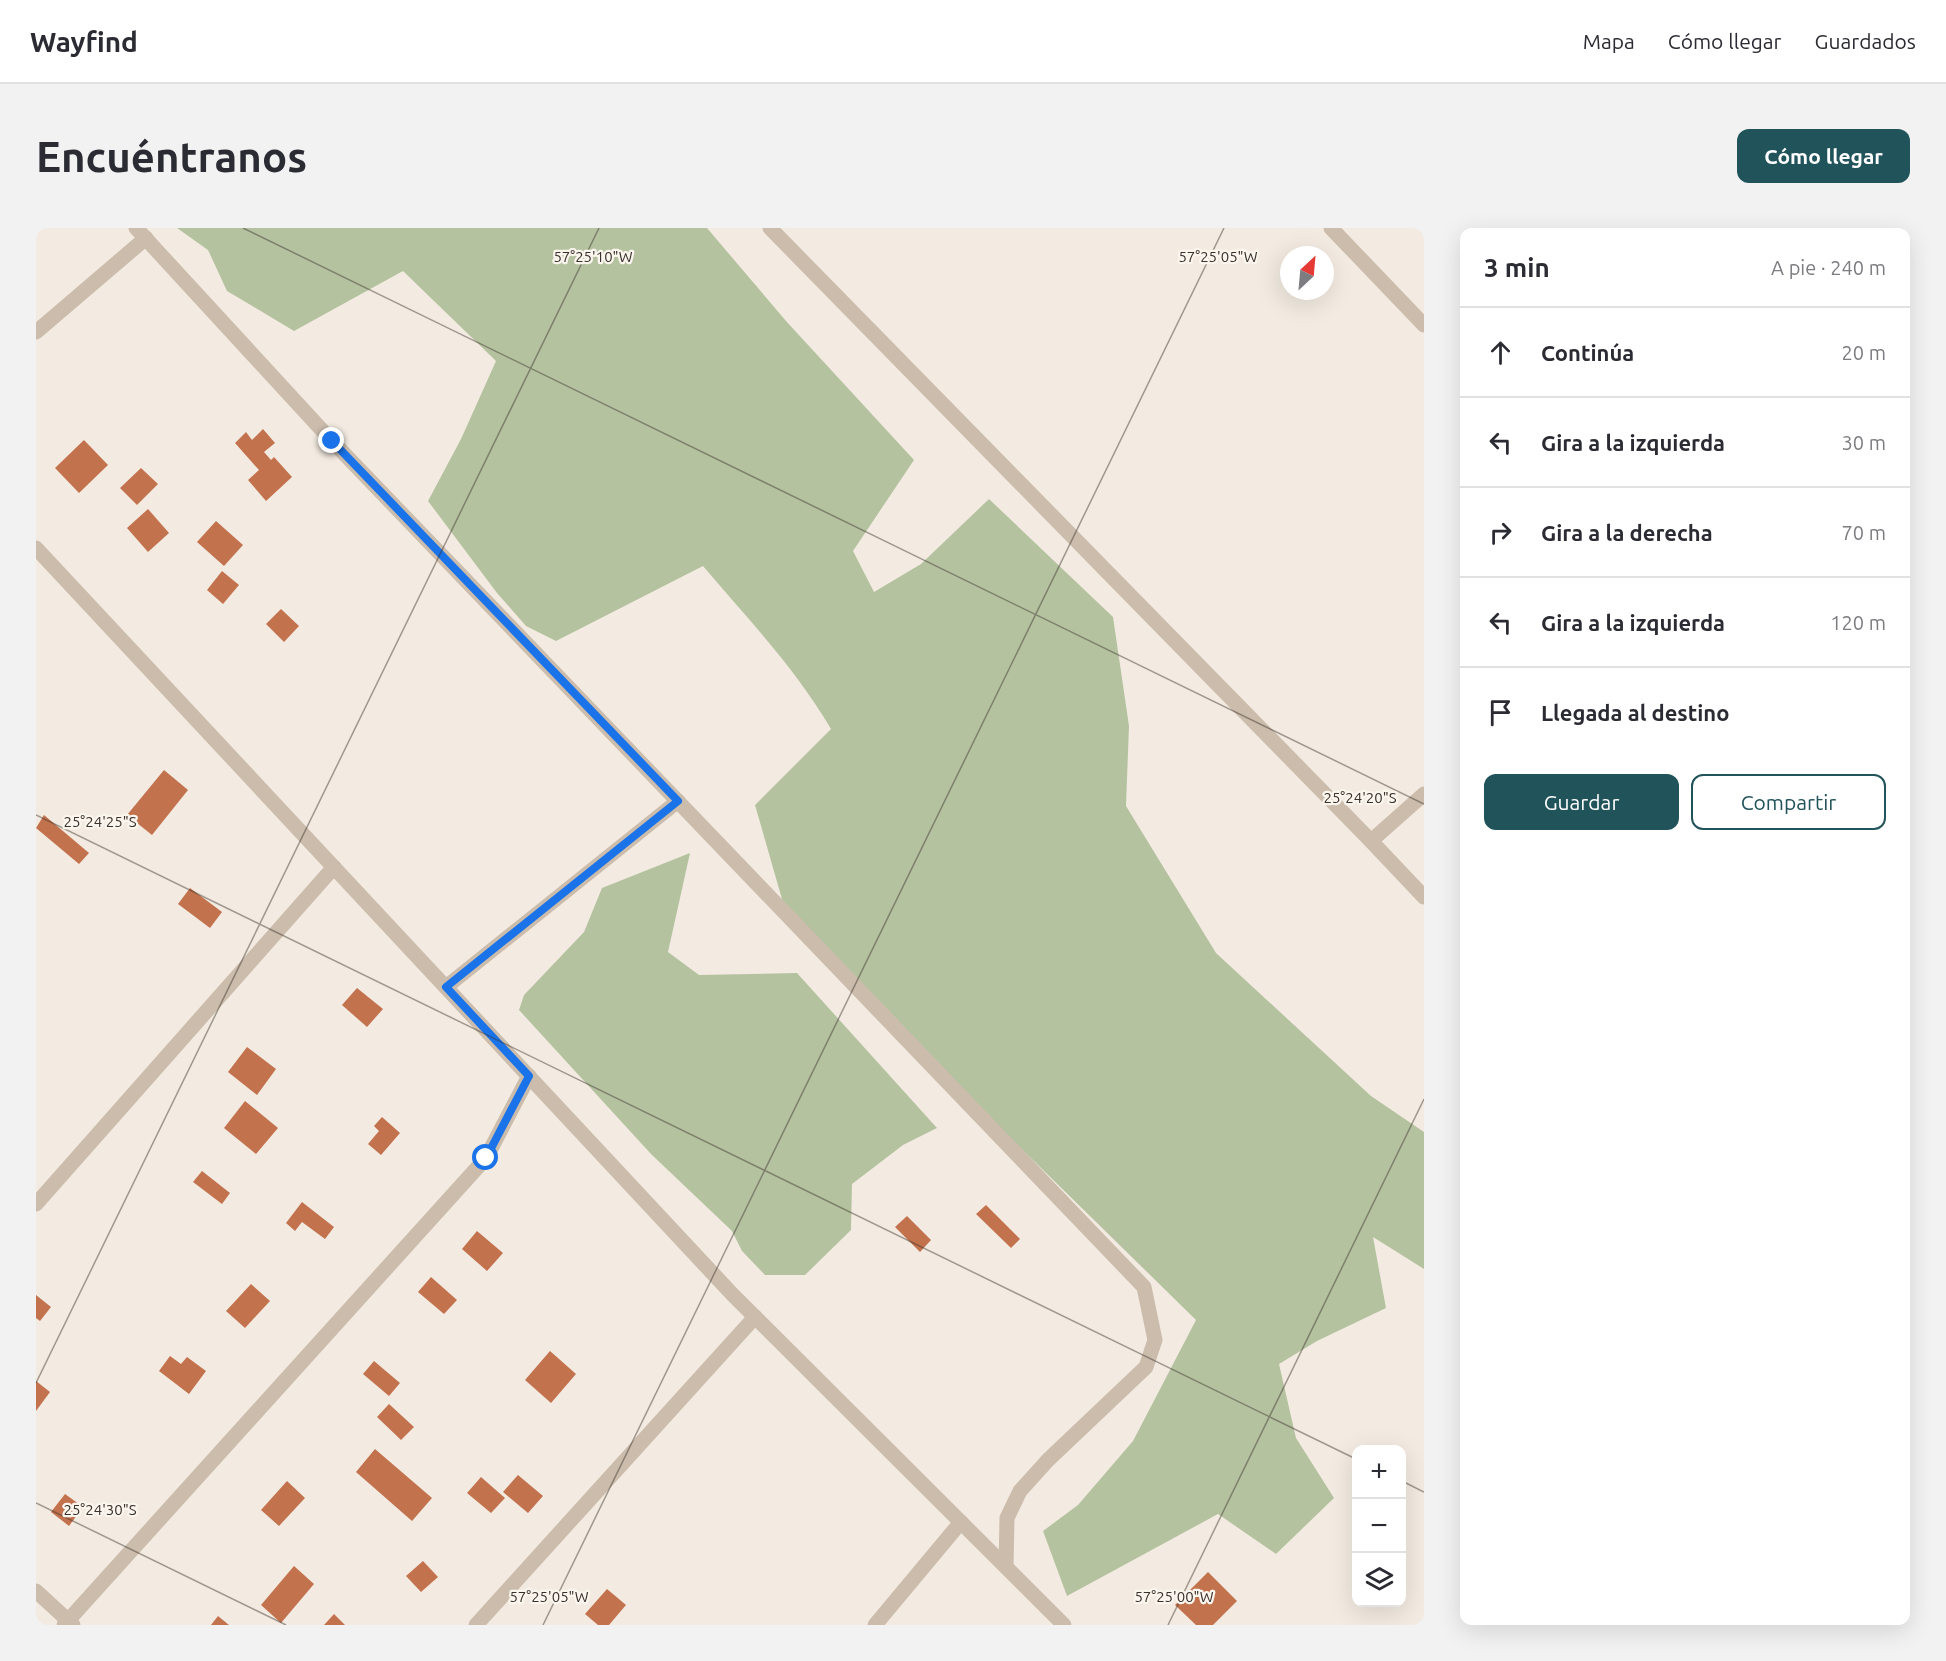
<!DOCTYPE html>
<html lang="es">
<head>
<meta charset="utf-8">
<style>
	:root { --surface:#fff; --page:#f2f2f3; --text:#2b2b33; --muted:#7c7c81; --line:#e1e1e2; --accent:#21535a }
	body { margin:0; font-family:Ubuntu,sans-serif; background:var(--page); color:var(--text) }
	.controls { position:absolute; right:18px; bottom:18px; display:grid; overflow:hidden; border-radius:12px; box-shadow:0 6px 24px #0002 }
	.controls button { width:54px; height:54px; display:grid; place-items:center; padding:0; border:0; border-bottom:2px solid var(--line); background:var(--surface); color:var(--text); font:30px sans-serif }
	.compass { position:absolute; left:1244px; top:18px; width:54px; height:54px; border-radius:50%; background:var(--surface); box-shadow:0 6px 24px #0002; rotate:26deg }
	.stop { position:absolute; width:18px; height:18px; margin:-14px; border:4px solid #1a73e8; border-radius:50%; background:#fff }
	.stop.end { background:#1a73e8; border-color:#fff; box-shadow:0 2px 6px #0008 }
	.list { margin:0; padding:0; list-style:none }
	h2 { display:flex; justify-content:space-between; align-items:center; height:78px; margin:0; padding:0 24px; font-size:26px }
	h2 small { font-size:20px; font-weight:400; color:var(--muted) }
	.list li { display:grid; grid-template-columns:39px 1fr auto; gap:18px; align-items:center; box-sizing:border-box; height:90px; padding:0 24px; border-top:2px solid var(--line) }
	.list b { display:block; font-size:22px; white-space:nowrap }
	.list em { font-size:20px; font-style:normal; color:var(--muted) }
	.actions { display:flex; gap:12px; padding:18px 24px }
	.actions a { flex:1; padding:14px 0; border:2px solid var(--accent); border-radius:12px; text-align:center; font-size:21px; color:var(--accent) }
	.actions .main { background:var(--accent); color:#fff }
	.icon { flex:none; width:33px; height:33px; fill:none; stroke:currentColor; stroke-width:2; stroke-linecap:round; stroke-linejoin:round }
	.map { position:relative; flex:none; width:1388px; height:1397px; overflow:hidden; border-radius:12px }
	header { display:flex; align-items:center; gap:36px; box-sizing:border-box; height:84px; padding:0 30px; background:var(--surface); border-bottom:2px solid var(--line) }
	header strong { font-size:28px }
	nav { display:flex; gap:33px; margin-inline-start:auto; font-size:21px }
	.intro { display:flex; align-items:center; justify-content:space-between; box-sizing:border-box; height:144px; padding:0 36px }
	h1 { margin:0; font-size:42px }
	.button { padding:15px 27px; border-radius:12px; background:var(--accent); color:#fff; font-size:21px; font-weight:700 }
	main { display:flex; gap:36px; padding:0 36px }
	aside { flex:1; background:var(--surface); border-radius:12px; box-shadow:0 6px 24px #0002 }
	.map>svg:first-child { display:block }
	.green { fill:#b5c2a0 }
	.building { fill:#c3724e }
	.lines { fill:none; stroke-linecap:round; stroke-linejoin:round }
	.service { stroke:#cbbcac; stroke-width:15 }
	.minor { stroke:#cbbcac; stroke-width:15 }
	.route { stroke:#1a73e8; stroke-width:8 }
	.ticks { fill:none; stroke:#39302b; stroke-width:1.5; stroke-opacity:0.45 }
	.ticks-label { font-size:15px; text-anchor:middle; fill:#39302b; stroke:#faf5ed; stroke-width:4.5; stroke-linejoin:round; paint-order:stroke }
</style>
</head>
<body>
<header>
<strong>Wayfind</strong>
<nav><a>Mapa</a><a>Cómo llegar</a><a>Guardados</a></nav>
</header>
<div class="intro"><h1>Encuéntranos</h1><a class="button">Cómo llegar</a></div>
<main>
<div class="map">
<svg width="1388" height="1397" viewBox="0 0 1388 1397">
	<rect width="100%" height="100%" fill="#f3ebe1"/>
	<g class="green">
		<path d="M141,0h530l79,93 128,139 -61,91 21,41 47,-28 68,-65 124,118 16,109 -3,80 90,147 155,143 53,36v137l-51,-32 13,71 -69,33 -38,23 17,74 38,60 -58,56 -58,-40 -151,82 -24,-65 35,-26 55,-64 63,-121 -408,-400 -33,-115 76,-76c-35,-60 -83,-110 -128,-163l-147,75 -30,-15 -29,-33 -69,-92 33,-62 35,-78 -93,-90 -109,60 -67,-40 -19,-41z"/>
		<path d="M654,625l-22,99 31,23 98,-2 140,155 -34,17 -51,39 -1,46 -46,45h-40l-23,-24 -10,-20 -81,-77 -132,-144 5,-15 60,-63 18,-44z"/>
	</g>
	<g class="building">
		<path d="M227,201l12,14 -11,9 7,8 3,-3 18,20 -26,24 -18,-21 11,-10 -24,-27 11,-11 6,8z"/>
		<path d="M48,212l24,25 -29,28 -24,-25z"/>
		<path d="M105,240l17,16 -21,21 -17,-17z"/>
		<path d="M112,281l21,24 -21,19 -21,-24z"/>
		<path d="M180,293l27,24 -19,21 -27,-24z"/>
		<path d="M186,343l17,14 -16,19 -16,-14z"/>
		<path d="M245,381l18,17 -15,16 -18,-18z"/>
		<path d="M128,542l24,20 -36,45 -25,-20z"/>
		<path d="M8,587l45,38 -10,11 -43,-36z"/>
		<path d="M154,660l32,24 -12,16 -32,-24z"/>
		<path d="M321,760l26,21 -16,18 -25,-22z"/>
		<path d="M211,819l29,22 -19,26 -29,-23z"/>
		<path d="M209,873l33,27 -22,26 -32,-26z"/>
		<path d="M346,889l18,16 -19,22 -13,-11 11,-13 -5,-5z"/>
		<path d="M166,943l28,22 -8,11 -29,-22z"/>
		<path d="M266,974l32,25 -9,12 -23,-17 -7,9 -9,-8z"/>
		<path d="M950,977l34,34 -9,9 -35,-34z"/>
		<path d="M871,988l24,24 -11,12 -25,-25z"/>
		<path d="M441,1003l26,22 -16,18 -25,-22z"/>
		<path d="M395,1049l26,23 -13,14 -26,-22z"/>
		<path d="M215,1056l19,17 -25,27 -19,-17z"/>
		<path d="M0,1067l15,12 -11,14 -4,-3z"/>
		<path d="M514,1123l26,23 -25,29 -26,-23z"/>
		<path d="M134,1128l11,8 6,-7 19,14 -17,23 -30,-23z"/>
		<path d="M338,1133l26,22 -11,13 -26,-22z"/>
		<path d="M0,1153l14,11 -14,19z"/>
		<path d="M353,1176l25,23 -13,13 -24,-23z"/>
		<path d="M339,1221l57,49 -20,23 -56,-49z"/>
		<path d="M482,1247l25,21 -15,17 -25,-21z"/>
		<path d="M445,1249l24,21 -14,15 -24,-20z"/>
		<path d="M251,1253l18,17 -26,28 -18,-16z"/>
		<path d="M29,1266l18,13 -14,19 -18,-14z"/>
		<path d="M387,1333l15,16 -17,15 -15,-16z"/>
		<path d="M258,1338l20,18 -33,39 -20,-18z"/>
		<path d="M1172,1344l29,29 -24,24h-17l-21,-20z"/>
		<path d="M571,1361l19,16 -17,20h-11l-13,-11z"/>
		<path d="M298,1386l11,11h-21z"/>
		<path d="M182,1388l11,9h-18z"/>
	</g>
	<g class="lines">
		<g class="service">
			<path d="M100,0l196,213 812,846 11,53 -9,27 -98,93 -28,31 -13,27 -1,49"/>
			<path d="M410,759l232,-186"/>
		</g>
		<g class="minor">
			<path d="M734,0l601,613"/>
			<path d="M1295,0l93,97"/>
			<path d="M0,104l110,-94"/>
			<path d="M0,320l696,746 332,331"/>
			<path d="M1388,566l-53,47 53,56"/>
			<path d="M0,976l298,-337"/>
			<path d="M0,1363l37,34"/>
			<path d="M28,1397l422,-467 43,-82"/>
			<path d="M440,1397l279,-308"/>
			<path d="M839,1397l86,-103"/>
		</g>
	</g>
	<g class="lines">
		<path class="route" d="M296,213l346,360 -232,186 83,89 -43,82"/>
	</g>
	<path class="ticks" d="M207,0l1181,576M0,587l1320,644M0,1155l563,-1155M1366,1253l22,11M0,1275l250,122M507,1397l681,-1397M1132,1397l256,-526"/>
	<g class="ticks-label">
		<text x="557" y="34">57°25'10"W</text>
		<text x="1182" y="34">57°25'05"W</text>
		<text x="1324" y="575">25°24'20"S</text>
		<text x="64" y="599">25°24'25"S</text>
		<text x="64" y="1287">25°24'30"S</text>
		<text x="513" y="1374">57°25'05"W</text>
		<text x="1138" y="1374">57°25'00"W</text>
	</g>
</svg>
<div class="controls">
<button>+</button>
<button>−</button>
<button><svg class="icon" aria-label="layers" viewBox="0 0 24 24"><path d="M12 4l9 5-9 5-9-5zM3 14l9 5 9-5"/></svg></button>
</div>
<svg class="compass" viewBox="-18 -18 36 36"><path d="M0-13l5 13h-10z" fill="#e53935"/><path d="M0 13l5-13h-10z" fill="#7c7c81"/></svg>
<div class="stop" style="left:450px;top:930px"></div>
<div class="stop end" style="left:296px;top:213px"></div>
</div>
<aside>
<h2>3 min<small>A pie · 240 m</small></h2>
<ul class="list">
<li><svg class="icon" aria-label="ahead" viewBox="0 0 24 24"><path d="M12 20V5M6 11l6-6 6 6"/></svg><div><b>Continúa</b></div><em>20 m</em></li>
<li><svg class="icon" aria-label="left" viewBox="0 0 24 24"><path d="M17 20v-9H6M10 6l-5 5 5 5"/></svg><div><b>Gira a la izquierda</b></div><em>30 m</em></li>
<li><svg class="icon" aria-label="right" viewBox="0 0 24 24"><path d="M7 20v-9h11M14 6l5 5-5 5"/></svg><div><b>Gira a la derecha</b></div><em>70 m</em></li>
<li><svg class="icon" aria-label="left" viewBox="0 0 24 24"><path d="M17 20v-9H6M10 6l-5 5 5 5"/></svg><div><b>Gira a la izquierda</b></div><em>120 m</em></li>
<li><svg class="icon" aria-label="arrive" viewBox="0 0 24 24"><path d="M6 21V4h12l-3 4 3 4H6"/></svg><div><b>Llegada al destino</b></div></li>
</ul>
<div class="actions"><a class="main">Guardar</a><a>Compartir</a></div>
</aside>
</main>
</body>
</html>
